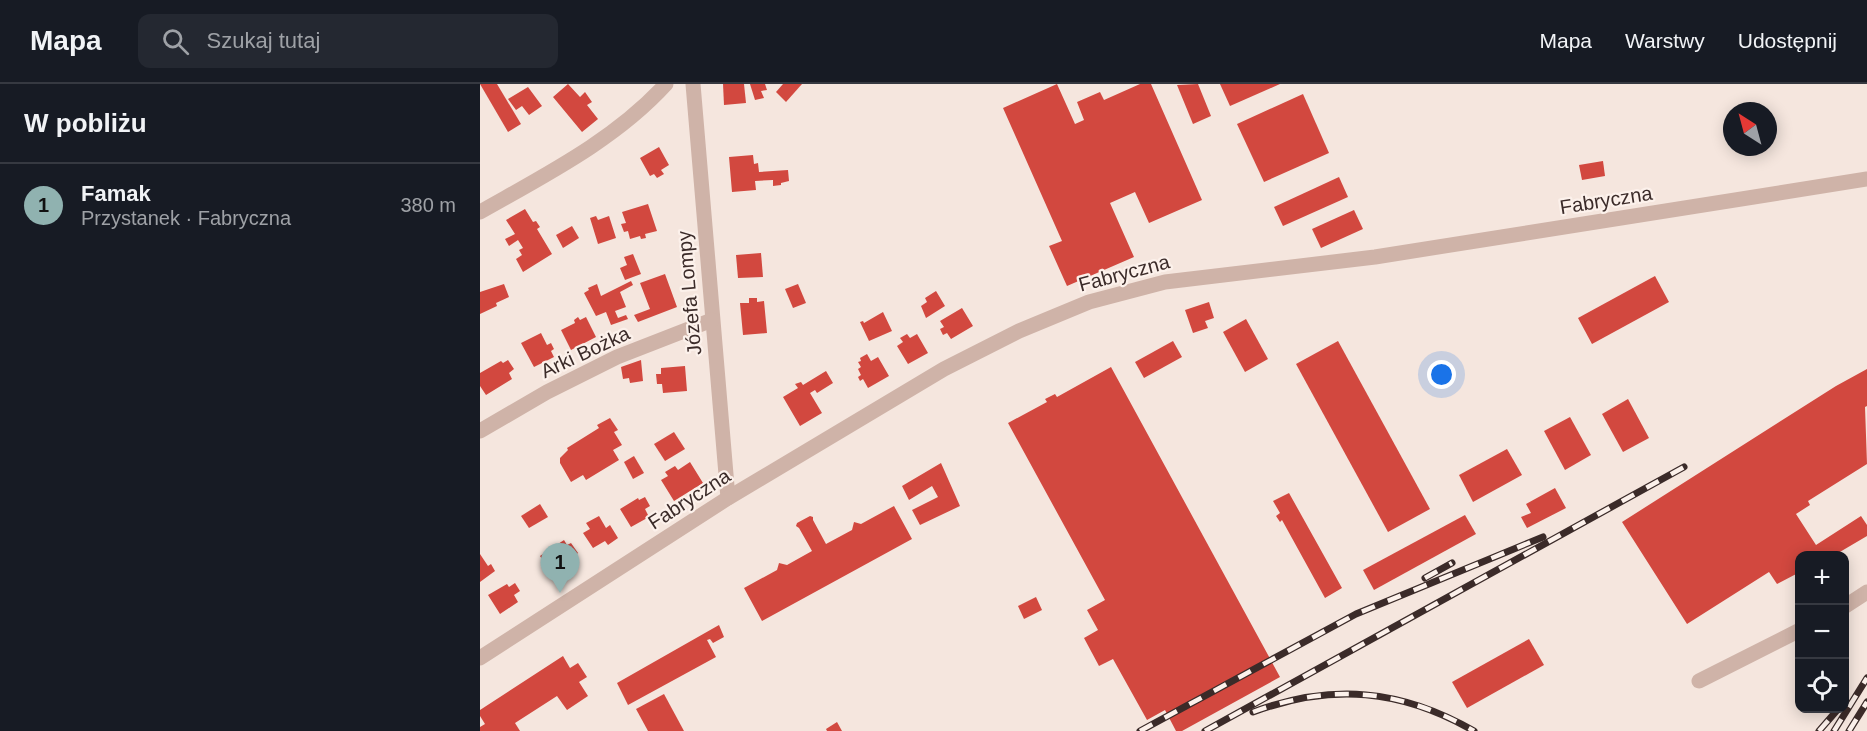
<!DOCTYPE html>
<html lang="pl">
<head>
<meta charset="utf-8">
<style>
	:root { --surface:#171b24; --page:#242831; --text:#f1f3f6; --muted:#9ea1a6; --line:#363941; --accent:#90b2b0 }
	body { margin:0; font-family:Arial,sans-serif; background:var(--page); color:var(--text) }
	.controls { position:absolute; right:18px; bottom:18px; display:grid; overflow:hidden; border-radius:12px; box-shadow:0 3px 15px #0003 }
	.controls button { width:54px; height:54px; display:grid; place-items:center; padding:0; border:0; border-bottom:2px solid var(--line); background:var(--surface); color:var(--text); font:30px sans-serif }
	.compass { position:absolute; left:1243px; top:18px; width:54px; height:54px; border-radius:50%; background:var(--surface); box-shadow:0 3px 15px #0003; rotate:324deg }
	.you { position:absolute; left:962px; top:291px; width:21px; height:21px; margin:-15px; border:4px solid #fff; border-radius:50%; background:#1a73e8; box-shadow:0 0 0 9px #1a73e833 }
	.badge { display:grid; place-items:center; width:39px; height:39px; border-radius:50%; background:var(--accent); color:#111; font-size:20px; font-weight:700 }
	.pin { position:absolute; translate:-50% -50px; filter:drop-shadow(0 2px 3px #0008) }
	.pin::after { content:''; position:absolute; top:32px; width:21px; height:18px; background:inherit; clip-path:polygon(0 0,100% 0,50% 100%) }
	.list { margin:0; padding:0; list-style:none }
	h2 { display:flex; justify-content:space-between; align-items:center; height:78px; margin:0; padding:0 24px; font-size:26px }
	h2 small { font-size:20px; font-weight:400; color:var(--muted) }
	.list li { display:grid; grid-template-columns:39px 1fr auto; gap:18px; align-items:center; box-sizing:border-box; height:84px; padding:0 24px; border-top:2px solid var(--line) }
	.list b { display:block; font-size:22px; white-space:nowrap }
	.list p { margin:0; font-size:20px; white-space:nowrap; color:var(--muted) }
	.list em { font-size:20px; font-style:normal; color:var(--muted) }
	.icon { flex:none; width:33px; height:33px; fill:none; stroke:currentColor; stroke-width:2; stroke-linecap:round; stroke-linejoin:round }
	.map { position:relative; flex:none; width:1387px; height:647px; overflow:hidden }
	header { display:flex; align-items:center; gap:36px; box-sizing:border-box; height:84px; padding:0 30px; background:var(--surface); border-bottom:2px solid var(--line) }
	header strong { font-size:28px }
	nav { display:flex; gap:33px; margin-inline-start:auto; font-size:21px }
	.search { width:420px; height:54px; background:var(--page); display:flex; align-items:center; gap:15px; box-sizing:border-box; padding:0 21px; border-radius:12px; color:var(--muted); font-size:22px }
	main { display:flex }
	aside { flex:1; background:var(--surface) }
	.map>svg:first-child { display:block }
	.building { fill:#d2483f }
	.lines { fill:none; stroke-linecap:round; stroke-linejoin:round }
	.minor { stroke:#cfb3a8; stroke-width:15 }
	.rail-casing { stroke:#3b2b29; stroke-width:7 }
	.rail { stroke:#fcf1eb; stroke-width:4.5; stroke-dasharray:14; stroke-linecap:butt }
	.labels { text-anchor:middle; stroke-width:4.5; stroke-linejoin:round; paint-order:stroke }
	.street-label { font-size:20px; fill:#3b2b29; stroke:#fcf1eb }
</style>
</head>
<body>
<header>
<strong>Mapa</strong>
<div class="search"><svg class="icon" aria-label="search" viewBox="0 0 24 24"><circle cx="10" cy="10" r="6"/><path d="M15 15l6 6"/></svg>Szukaj tutaj</div>
<nav><a>Mapa</a><a>Warstwy</a><a>Udostępnij</a></nav>
</header>
<main>
<aside>
<h2>W pobliżu<small></small></h2>
<ul class="list">
<li><span class="badge">1</span><div><b>Famak</b><p>Przystanek · Fabryczna</p></div><em>380 m</em></li>
</ul>
</aside>
<div class="map">
<svg width="1387" height="647" viewBox="0 0 1387 647">
	<rect width="100%" height="100%" fill="#f5e6de"/>
	<g class="building">
		<path d="M0,0h17l24,40 -13,8z"/>
		<path d="M88,0l12,13 5,-5 7,10 -5,3 11,14 -16,13 -29,-35z"/>
		<path d="M243,0h21l2,19 -22,2z"/>
		<path d="M270,0h15l2,6 -6,1 3,7 -9,2z"/>
		<path d="M303,0h19l-16,18 -10,-10z"/>
		<path d="M577,0l18,40 9,-4 -7,-18 23,-10 4,8 36,-16h11l51,116 -53,23 -14,-31 -25,11 24,54 -67,29 -18,-40 13,-5 -59,-133z"/>
		<path d="M718,0l13,32 -18,8 -16,-39z"/>
		<path d="M740,0h60l-50,22z"/>
		<path d="M48,3l14,19 -13,9 -7,-9 -6,4 -8,-11z"/>
		<path d="M823,10l26,59 -65,29 -27,-58z"/>
		<path d="M179,63l10,18 -8,5 3,4 -7,4 -3,-4 -4,2 -10,-18z"/>
		<path d="M273,71l1,9 4,-1 1,9 29,-2 1,11 -8,2v2l-8,1v-6l-18,1 1,9 -24,2 -3,-35z"/>
		<path d="M1123,77l2,15 -23,4 -3,-15z"/>
		<path d="M859,93l9,20 -65,29 -9,-19z"/>
		<path d="M168,120l9,27 -12,3 1,4 -5,1 -1,-3 -10,3 -2,-8 -4,1 -3,-8 5,-1 -4,-11z"/>
		<path d="M45,125l8,13 3,-1 4,6 -3,2 15,25 -29,18 -7,-13 6,-4 -3,-5 4,-2 -5,-8 -9,6 -4,-7 10,-5 -9,-14z"/>
		<path d="M874,126l9,19 -42,19 -9,-19z"/>
		<path d="M116,132l2,4 11,-4 7,22 -18,6 -8,-26z"/>
		<path d="M92,142l7,12 -16,10 -7,-13z"/>
		<path d="M281,169l2,24 -25,1 -2,-23z"/>
		<path d="M153,170l8,20 -16,6 -5,-12 7,-3 -3,-8z"/>
		<path d="M185,190l12,33 -39,15 -4,-7 16,-6 -10,-26z"/>
		<path d="M1175,192l14,26 -77,42 -14,-26z"/>
		<path d="M151,197l2,4 -13,7 6,15 -11,4 3,7 8,-3 2,4 -17,6 -5,-13 -10,4 -12,-23 5,-3 -1,-2 9,-4 4,12z"/>
		<path d="M24,200l5,13 -13,6 1,3 -17,8v-22z"/>
		<path d="M318,200l8,19 -13,5 -8,-19z"/>
		<path d="M456,207l9,15 -19,12 -5,-12 6,-4 -2,-4z"/>
		<path d="M269,214h8v4l7,-1 3,32 -24,2 -3,-32h9z"/>
		<path d="M729,218l5,16 -9,3 3,7 -15,5 -8,-23z"/>
		<path d="M482,224l11,18 -22,13 -4,-6 -4,2 -3,-6 4,-2 -4,-6z"/>
		<path d="M403,228l9,19 -23,10 -9,-19 3,-1 1,2z"/>
		<path d="M98,233l2,3 6,-3 10,20 -25,13 -10,-20 14,-7 -1,-3z"/>
		<path d="M766,235l22,40 -23,13 -22,-40z"/>
		<path d="M61,249l6,12 4,-2 3,6 -3,2 3,6 -20,10 -13,-24z"/>
		<path d="M427,250l3,4 7,-4 11,19 -20,11 -11,-18 6,-4 -3,-4z"/>
		<path d="M693,257l9,16 -38,21 -9,-16z"/>
		<path d="M858,257l92,168 -42,23 -92,-168z"/>
		<path d="M387,270l4,7 7,-4 11,19 -21,12 -5,-9 -3,2 -2,-4 3,-2 -3,-6 3,-2 -3,-5 3,-1 -1,-3z"/>
		<path d="M28,276l6,9 -5,4 3,6 -26,16 -6,-9v-13l21,-12 2,2z"/>
		<path d="M161,276l2,21 -13,2 -1,-5 -6,1 -2,-12z"/>
		<path d="M205,282l2,25 -24,2 -1,-9h-5l-1,-10h5v-6z"/>
		<path d="M631,283l169,310 -98,54h-6l-11,-21 -18,10 -34,-61 -14,7 -15,-28 14,-8 -11,-20 18,-10 -97,-177 39,-21 -2,-3 10,-5 2,3z"/>
		<path d="M1387,285v37l-2,1 2,57 -59,37 2,4 -14,9 20,31 45,-29 6,9v11l-34,20h-33v16l-23,12 -8,-12 -82,52 -65,-102 214,-136z"/>
		<path d="M346,287l7,12 -16,10 -2,-3 -5,3 12,20 -22,13 -17,-29 15,-9 -3,-4 6,-2 2,3z"/>
		<path d="M1148,315l21,39 -26,14 -21,-38z"/>
		<path d="M1090,333l21,38 -26,15 -21,-39z"/>
		<path d="M130,334l8,12 -4,2 8,13 -9,5 6,10 -33,20 -3,-5 -12,7 -11,-19v-5l8,-8 -1,-2 32,-20 -2,-3z"/>
		<path d="M194,348l11,17 -20,12 -11,-17z"/>
		<path d="M1027,365l15,26 -49,27 -14,-27z"/>
		<path d="M154,372l10,17 -11,6 -9,-17z"/>
		<path d="M210,378l13,21 -29,18 -13,-21 7,-4 -3,-4 10,-6 3,4z"/>
		<path d="M461,379l19,43 -40,19 -8,-15 26,-13 -6,-11 -23,14 -7,-14z"/>
		<path d="M1075,404l11,20 -39,20 -6,-11 10,-4 -5,-9z"/>
		<path d="M809,409l53,95 -17,10 -43,-78 -2,2 -4,-6 4,-3 -7,-12z"/>
		<path d="M165,413l5,9 -5,3 4,8 -18,10 -11,-18 18,-11 1,2z"/>
		<path d="M60,420l8,13 -19,11 -8,-12z"/>
		<path d="M414,422l18,33 -150,82 -18,-33 33,-18 2,-7 8,2 25,-14 -13,-23 -3,-2 1,-3 13,-7 3,1v3l13,24 26,-14 2,-8 7,2z"/>
		<path d="M985,431l11,19 -102,56 -11,-20z"/>
		<path d="M119,432l7,12 4,-3 8,13 -10,7 -3,-4 -12,7 -10,-15 7,-4 -4,-6z"/>
		<path d="M84,456l3,5 4,-2 7,10 -4,3 3,5 -24,15 -13,-20z"/>
		<path d="M0,470l8,12 3,-2 4,7 -15,11z"/>
		<path d="M35,499l5,8 -6,4 4,7 -18,12 -12,-19 19,-11 2,3z"/>
		<path d="M556,513l6,13 -18,9 -6,-13z"/>
		<path d="M239,541l5,12 -11,6 -3,-4 -3,1 9,17 -88,48 -11,-22z"/>
		<path d="M1049,555l15,26 -77,43 -15,-26z"/>
		<path d="M83,572l7,12 8,-5 9,14 -8,5 9,14 -21,14 -10,-14 -42,27 5,8h-40v-4l5,-3 -5,-8v-6z"/>
		<path d="M184,610l20,37h-36l-12,-22z"/>
		<path d="M357,638l5,9h-15l-1,-2z"/>
	</g>
	<g class="lines">
		<g class="minor">
			<path d="M213,0l35,414"/>
			<path d="M0,128c65,-37 135,-72 186,-128"/>
			<path d="M0,347l67,-39 70,-35 95,-37"/>
			<path d="M1364,523l23,-15"/>
			<path d="M0,574l248,-160 216,-129 75,-38 70,-29 76,-20 210,-25 492,-78"/>
			<path d="M1219,597l101,-51"/>
		</g>
		<defs>
			<g id="rail">
				<path d="M945,494l27,-15"/>
				<path d="M773,628c79,-29 148,-23 221,19"/>
				<path d="M660,647l216,-117 187,-77"/>
				<path d="M725,647l479,-264"/>
				<path d="M1339,647l20,-23"/>
				<path d="M1354,647l33,-53"/>
				<path d="M1369,647l18,-29"/>
			</g>
		</defs>
		<use href="#rail" class="rail-casing"/>
		<use href="#rail" class="rail"/>
	</g>
	<g class="labels">
		<g class="street-label">
			<text transform="translate(1126 116) rotate(-9)" y="7">Fabryczna</text>
			<text transform="translate(644 189) rotate(-15)" y="7">Fabryczna</text>
			<text transform="translate(209 209) rotate(-95)" y="7">Józefa Lompy</text>
			<text transform="translate(105 268) rotate(-25)" y="7">Arki Bożka</text>
			<text transform="translate(209 415) rotate(-33)" y="7">Fabryczna</text>
		</g>
	</g>
</svg>
<div class="controls">
<button>+</button>
<button>−</button>
<button><svg class="icon" aria-label="locate" viewBox="0 0 24 24"><circle cx="12" cy="12" r="6"/><path d="M12 2v4M12 18v4M2 12h4M18 12h4"/></svg></button>
</div>
<svg class="compass" viewBox="-18 -18 36 36"><path d="M0-13l5 13h-10z" fill="#e53935"/><path d="M0 13l5-13h-10z" fill="#9ea1a6"/></svg>
<div class="you"></div>
<div class="pin badge" style="left:80px;top:509px">1</div>
</div>
</main>
</body>
</html>
